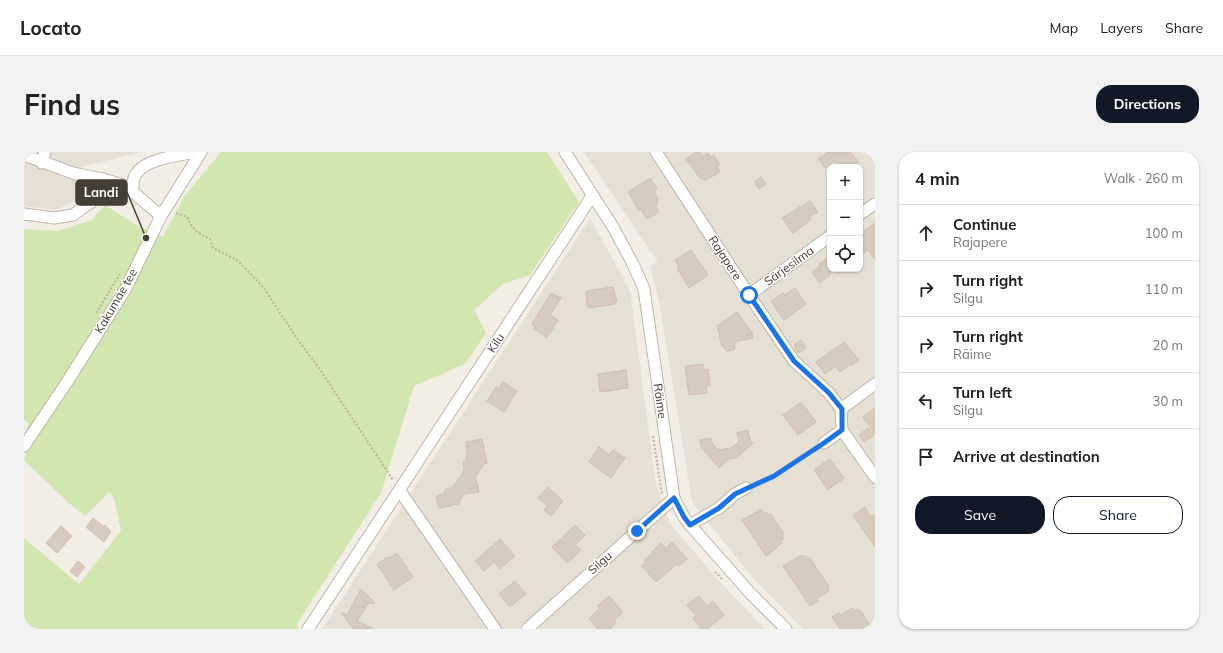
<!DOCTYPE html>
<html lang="en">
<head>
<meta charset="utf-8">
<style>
	:root { --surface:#fff; --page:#f2f2f2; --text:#222; --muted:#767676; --line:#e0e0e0; --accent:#111827 }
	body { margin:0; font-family:Mulish,sans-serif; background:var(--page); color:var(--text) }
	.controls { position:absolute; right:12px; top:12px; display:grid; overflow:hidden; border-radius:8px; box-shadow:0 1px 3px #0004 }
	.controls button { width:36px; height:36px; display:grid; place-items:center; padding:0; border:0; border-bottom:1px solid var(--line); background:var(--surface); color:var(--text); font:20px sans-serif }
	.stop { position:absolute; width:12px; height:12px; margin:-9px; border:3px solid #1a73e8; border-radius:50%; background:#fff }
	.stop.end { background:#1a73e8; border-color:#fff; box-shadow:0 1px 4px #0008 }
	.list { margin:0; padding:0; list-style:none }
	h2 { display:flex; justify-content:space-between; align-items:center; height:52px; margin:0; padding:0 16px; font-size:17px }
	h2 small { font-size:13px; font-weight:400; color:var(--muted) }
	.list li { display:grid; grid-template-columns:26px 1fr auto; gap:12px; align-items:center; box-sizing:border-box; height:56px; padding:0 16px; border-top:1px solid var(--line) }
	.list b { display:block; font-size:15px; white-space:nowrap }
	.list p { margin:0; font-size:13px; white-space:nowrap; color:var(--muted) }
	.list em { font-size:13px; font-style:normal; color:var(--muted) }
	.actions { display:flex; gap:8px; padding:12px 16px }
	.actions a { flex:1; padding:9px 0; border:1px solid var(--accent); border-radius:16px; text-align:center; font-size:14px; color:var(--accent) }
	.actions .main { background:var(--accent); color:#fff }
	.icon { flex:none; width:22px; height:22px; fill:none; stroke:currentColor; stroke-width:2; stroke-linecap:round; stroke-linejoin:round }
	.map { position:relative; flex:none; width:851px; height:477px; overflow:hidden; border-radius:16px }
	header { display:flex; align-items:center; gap:24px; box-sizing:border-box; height:56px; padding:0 20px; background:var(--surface); border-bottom:1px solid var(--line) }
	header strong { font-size:19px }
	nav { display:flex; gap:22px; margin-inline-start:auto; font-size:14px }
	.intro { display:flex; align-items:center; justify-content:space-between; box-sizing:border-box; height:96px; padding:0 24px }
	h1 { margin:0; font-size:28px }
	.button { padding:10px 18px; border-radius:16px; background:var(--accent); color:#fff; font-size:14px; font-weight:700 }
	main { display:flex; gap:24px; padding:0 24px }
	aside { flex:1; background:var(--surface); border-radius:16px; box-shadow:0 1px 3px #0004 }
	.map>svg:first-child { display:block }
	.residential { fill:#e6dfd4; fill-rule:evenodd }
	.green { fill:#d2e6b0 }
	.building { fill:#d7cbbf; stroke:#cec0af }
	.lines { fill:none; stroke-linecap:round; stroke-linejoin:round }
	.minor-casing { stroke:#beb5a9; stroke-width:13 }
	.path { stroke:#bfaf9b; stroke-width:2; stroke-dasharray:2 2; stroke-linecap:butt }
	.minor { stroke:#fff; stroke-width:11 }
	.route { stroke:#1a73e8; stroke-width:5 }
	.labels { text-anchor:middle; stroke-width:3; stroke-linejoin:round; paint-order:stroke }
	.street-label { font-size:12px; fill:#453e35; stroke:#fff }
	.leader { fill:none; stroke:#453e35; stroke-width:1.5 }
	.callout-dot { fill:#453e35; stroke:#fff; stroke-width:1.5 }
	.callout { fill:#453e35; stroke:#453e35; stroke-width:1.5 }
	.callout-label { font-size:13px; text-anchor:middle; font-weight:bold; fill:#fff }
</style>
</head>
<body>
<header>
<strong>Locato</strong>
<nav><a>Map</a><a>Layers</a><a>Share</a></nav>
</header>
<div class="intro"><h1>Find us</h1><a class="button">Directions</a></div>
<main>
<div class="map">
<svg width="851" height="477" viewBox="0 0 851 477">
	<rect width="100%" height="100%" fill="#f2eee6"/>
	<g class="residential">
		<path d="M0,0h117l-60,15v32l-26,11 -31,-4z"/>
		<path d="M560,0h291v477h-72l-51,-52 -60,-75 -33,-201 -9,-35 8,-4zM806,15h30v102h-30z"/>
		<path d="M566,66l40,73 26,194 14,39 49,57 46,48h-443z"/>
	</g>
	<path class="green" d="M197,0h326l32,50 -49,73 -27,9 -29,26 12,23 -21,31 -51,22 -33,107 -84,131 2,5h-275v-91l55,46 42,-53 -7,-33 -5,-6 -24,24 -15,-12 -45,-43 3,-38 -4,-3v-191l34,2 34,-11 13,-15 31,20 27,12 21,-40z"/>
	<g class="building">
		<path d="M672,0h4l3,4 5,-3 2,4 4,-2 6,10 -3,2 3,5 -14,8 -6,-2 -14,-19z"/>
		<path d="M804,0h22l9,10 -7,5h-13l-4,-6 -10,7 -7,-9z"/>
		<path d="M737,25l5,7 -7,5 -5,-7z"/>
		<path d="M626,26l7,11 -3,3 4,7 -2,9 3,4 -12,7 -6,-9 -2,1 -11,-19z"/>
		<path d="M786,49l8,11 -9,5 2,3 -18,13 -11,-15z"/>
		<path d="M851,71v37l-7,-10 -4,3 -4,-5v-14z"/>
		<path d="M667,98l17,25 -19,13 -12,-20 2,-1 -4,-7z"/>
		<path d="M806,105v18l-11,8 -7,-11 8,-6 -1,-2z"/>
		<path d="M589,135l4,15h-2v2l-26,4 -1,-2h-1l-1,-15z"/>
		<path d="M771,136l11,16 -22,16 -13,-19 12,-8 1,2z"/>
		<path d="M527,141l10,5 -11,17 8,5 -11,17 -13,-8 1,-3 -3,-2z"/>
		<path d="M713,160l15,20 1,6 -19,4 1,7 -8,2 -5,-5 -5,-20z"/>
		<path d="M777,188l5,8 -8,5 -4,-8z"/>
		<path d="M820,190l15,18 -8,6 -1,-2 -10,8 -4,-6 -11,8 -9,-12z"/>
		<path d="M679,212l1,6 4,-1 2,16 -4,1 1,7 -18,2 -4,-29z"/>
		<path d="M602,218l2,18 -28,4 -2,-18z"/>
		<path d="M479,230l14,9 -13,21 -17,-11 9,-14 3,1z"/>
		<path d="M777,250l15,20 -18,13 -15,-20z"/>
		<path d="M851,256v26l-12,-17z"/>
		<path d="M844,276l6,7 -10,7 -5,-7z"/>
		<path d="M724,278l2,10 3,3 -17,15 -7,1 -10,9 -18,-21 -1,-7 11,-2 1,5 6,7 13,-2 8,-6 -2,-9z"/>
		<path d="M458,287l5,24 -3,1 -9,13 4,15 -15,2 -5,7v3l-20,4 -3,-11 10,-5 -1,-3 7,-1 9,-12 3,-8 -1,-6 3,-1 1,-8 -1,-11z"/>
		<path d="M575,295l10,8 4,-5 12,8 -14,20 -22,-16z"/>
		<path d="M806,307l14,19 -16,12 -14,-20z"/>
		<path d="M524,335l15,14 -12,15 -7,-6 3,-4 -9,-8z"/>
		<path d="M841,355l6,10 4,-3v33l-22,-32z"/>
		<path d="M737,357l3,4 2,-1 2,3 2,-2 14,21 -2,2 2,2 -4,2 2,3 -6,4 1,1 -11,8 -24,-36 8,-5v1z"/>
		<path d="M69,366l11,9 1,-2 6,7 -7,10 -18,-15z"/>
		<path d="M551,373l10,10 -10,10 6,5 -14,13 -15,-16z"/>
		<path d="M37,374l11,10 -15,17 -11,-10z"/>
		<path d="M476,387l15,17 -15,13 -6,-7 -10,9 -9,-10z"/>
		<path d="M648,390l15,17 -8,7 -2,-2 -21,18 -14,-16 4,-4 -2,-2 9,-7 -1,-1 9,-9 5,5z"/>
		<path d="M373,401l16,24 -19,13 -17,-26 11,-7 1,1z"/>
		<path d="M778,403l1,2 3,-1 2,3 2,-1 19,29 -2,1 2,3 -13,8 2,2 -8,5 -27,-40z"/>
		<path d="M54,409l7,6 -8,10 -7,-6z"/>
		<path d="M491,429l11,13 -16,13 -11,-13z"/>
		<path d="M337,437l14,14 -7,1 -11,17 17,8h-21l-11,-16 5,2z"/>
		<path d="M585,444l14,16 -9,8 2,3 -6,6h-12l-9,-10 11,-11 -3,-2z"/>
		<path d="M675,444l8,10 6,-5 11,14 -17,14h-6l-8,-10 3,-3 -9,-11z"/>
		<path d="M828,456l2,3 4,-2 1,2h2l11,18h-32l-8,-12 7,-4 2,2z"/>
	</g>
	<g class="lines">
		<defs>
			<g id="minor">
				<path d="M541,0l48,75 20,37 11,25 30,209 10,19 6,8 61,69 35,35"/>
				<path d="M632,0l93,143 45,66 35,32 12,16 1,21 33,47"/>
				<path d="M0,3l49,18 30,6 20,6 10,7 28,24"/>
				<path d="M18,11l3,-11"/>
				<path d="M109,40c0,-6 -1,-13 3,-18 9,-15 44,-19 60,-22"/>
				<path d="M0,62l30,4 19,-3 18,-13 12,-23"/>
				<path d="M836,62l15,-10"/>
				<path d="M725,143l81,-59"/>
				<path d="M817,257l34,-25"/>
				<path d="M800,291l18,-13"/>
				<path d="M0,294l43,-64 58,-92 36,-74 40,-64"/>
				<path d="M376,339l95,138"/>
				<path d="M666,373l29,-17 16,-14 11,-6"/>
				<path d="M284,477l284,-433"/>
				<path d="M503,477l147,-131"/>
			</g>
		</defs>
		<use href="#minor" class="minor-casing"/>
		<g class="path">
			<path d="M152,61l11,4c6,13 11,16 23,22l3,9 24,12 26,27 35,53 21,28 74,112"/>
			<path d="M72,161l24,-39"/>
			<path d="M629,284l9,59"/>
			<path d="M731,332l19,-8 42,-28"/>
			<path d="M691,420l8,8"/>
		</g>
		<use href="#minor" class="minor"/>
	</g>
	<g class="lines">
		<path class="route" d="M613,379l37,-33 10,19 6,8 29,-17 16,-14 39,-18 50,-33 18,-13v-21l-13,-16 -35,-32 -45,-66"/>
	</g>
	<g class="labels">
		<g class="street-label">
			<text transform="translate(701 106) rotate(57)" y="4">Rajapere</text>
			<text transform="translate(765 114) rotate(-36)" y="4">Särjesilma</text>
			<text transform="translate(92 149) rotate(-60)" y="4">Kakumäe tee</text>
			<text transform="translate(472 191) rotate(-57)" y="4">Kilu</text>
			<text transform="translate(636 249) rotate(82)" y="4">Räime</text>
			<text transform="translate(576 411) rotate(-42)" y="4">Silgu</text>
		</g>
	</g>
	<path class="leader" d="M122 86L103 40"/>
	<circle class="callout-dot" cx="122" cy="86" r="4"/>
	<rect class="callout" x="52" y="28" width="51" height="25" rx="4"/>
	<g class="callout-label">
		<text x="77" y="45">Landi</text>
	</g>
</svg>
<div class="controls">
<button>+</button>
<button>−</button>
<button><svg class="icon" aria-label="locate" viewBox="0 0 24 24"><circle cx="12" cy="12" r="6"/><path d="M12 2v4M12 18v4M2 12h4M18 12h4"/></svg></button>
</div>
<div class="stop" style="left:725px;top:143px"></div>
<div class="stop end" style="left:613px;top:379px"></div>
</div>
<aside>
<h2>4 min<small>Walk · 260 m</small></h2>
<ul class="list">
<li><svg class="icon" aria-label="ahead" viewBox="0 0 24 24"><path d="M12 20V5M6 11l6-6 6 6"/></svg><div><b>Continue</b><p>Rajapere</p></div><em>100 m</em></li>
<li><svg class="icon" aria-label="right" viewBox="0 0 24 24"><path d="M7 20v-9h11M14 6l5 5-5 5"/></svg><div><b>Turn right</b><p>Silgu</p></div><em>110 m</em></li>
<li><svg class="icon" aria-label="right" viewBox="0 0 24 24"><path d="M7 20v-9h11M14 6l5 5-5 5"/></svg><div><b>Turn right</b><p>Räime</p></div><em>20 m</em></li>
<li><svg class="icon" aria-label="left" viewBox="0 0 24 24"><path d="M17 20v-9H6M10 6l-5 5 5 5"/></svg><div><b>Turn left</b><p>Silgu</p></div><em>30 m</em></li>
<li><svg class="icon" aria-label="arrive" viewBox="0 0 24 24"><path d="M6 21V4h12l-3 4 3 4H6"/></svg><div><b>Arrive at destination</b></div></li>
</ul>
<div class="actions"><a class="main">Save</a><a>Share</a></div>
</aside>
</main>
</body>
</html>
